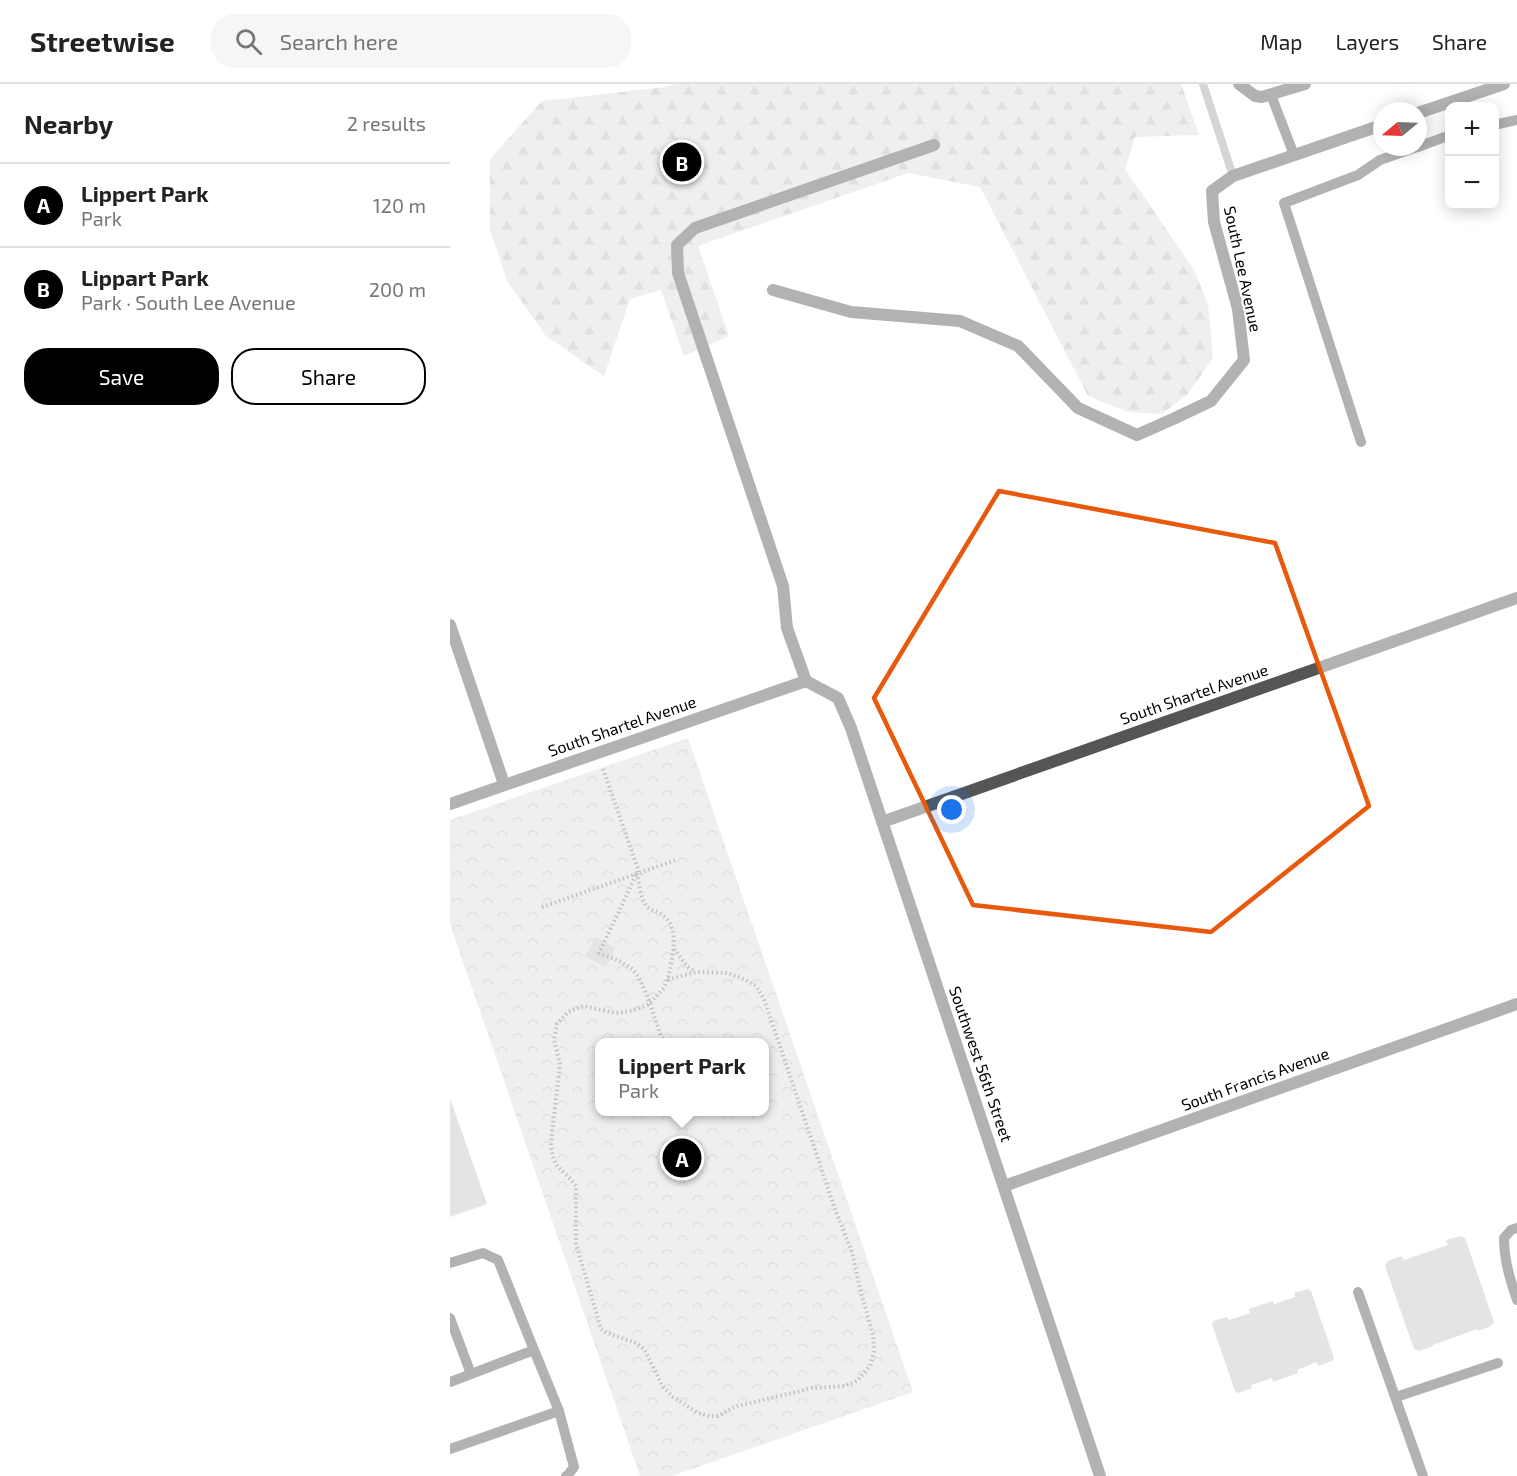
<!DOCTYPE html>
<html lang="en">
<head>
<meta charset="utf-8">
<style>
	:root { --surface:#fff; --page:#f6f6f6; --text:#222; --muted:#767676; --line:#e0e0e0; --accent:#000 }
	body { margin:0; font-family:"Exo 2",sans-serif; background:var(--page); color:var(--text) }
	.controls { position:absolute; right:18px; top:18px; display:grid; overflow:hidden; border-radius:12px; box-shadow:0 3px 15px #0003 }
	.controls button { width:54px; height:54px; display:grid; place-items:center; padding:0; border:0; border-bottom:2px solid var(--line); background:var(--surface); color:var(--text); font:30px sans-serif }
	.compass { position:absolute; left:923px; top:18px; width:54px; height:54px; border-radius:50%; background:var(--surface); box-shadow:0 3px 15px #0003; rotate:251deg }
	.you { position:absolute; left:502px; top:726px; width:21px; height:21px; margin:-15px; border:4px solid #fff; border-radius:50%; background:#1a73e8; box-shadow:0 0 0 9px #1a73e833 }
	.badge { display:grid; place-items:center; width:39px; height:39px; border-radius:50%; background:var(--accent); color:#fff; font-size:20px; font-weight:700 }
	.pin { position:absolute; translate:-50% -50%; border:3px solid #fff; box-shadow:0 2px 6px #0006 }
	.popup { position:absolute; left:145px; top:954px; width:174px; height:78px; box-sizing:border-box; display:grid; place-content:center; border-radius:12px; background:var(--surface); filter:drop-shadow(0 2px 4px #0005); font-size:20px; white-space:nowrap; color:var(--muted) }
	.popup b { font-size:22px; color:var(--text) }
	.popup::after { content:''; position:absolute; left:50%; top:100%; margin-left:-12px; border:12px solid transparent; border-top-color:var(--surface) }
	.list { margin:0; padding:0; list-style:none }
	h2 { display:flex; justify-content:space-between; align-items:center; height:78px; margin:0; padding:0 24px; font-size:26px }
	h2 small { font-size:20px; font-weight:400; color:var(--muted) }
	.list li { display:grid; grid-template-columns:39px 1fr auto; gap:18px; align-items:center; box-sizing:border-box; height:84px; padding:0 24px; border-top:2px solid var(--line) }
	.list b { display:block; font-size:22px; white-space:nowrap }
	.list p { margin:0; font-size:20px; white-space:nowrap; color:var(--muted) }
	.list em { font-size:20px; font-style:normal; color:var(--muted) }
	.actions { display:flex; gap:12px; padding:18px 24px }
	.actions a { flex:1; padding:14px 0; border:2px solid var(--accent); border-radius:24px; text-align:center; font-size:21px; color:var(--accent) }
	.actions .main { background:var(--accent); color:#fff }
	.icon { flex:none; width:33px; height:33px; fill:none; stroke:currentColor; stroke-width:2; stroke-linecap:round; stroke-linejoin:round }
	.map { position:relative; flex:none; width:1067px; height:1392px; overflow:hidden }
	header { display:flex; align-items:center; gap:36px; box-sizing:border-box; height:84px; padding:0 30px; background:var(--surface); border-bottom:2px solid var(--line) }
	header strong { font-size:28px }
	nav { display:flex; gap:33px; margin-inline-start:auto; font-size:21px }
	.search { width:420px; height:54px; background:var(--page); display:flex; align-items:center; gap:15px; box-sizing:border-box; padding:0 21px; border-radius:24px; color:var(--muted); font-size:22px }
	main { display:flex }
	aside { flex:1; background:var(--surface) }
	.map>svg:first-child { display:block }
	.forest { fill:url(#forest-firs) }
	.park { fill:url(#park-crowns); fill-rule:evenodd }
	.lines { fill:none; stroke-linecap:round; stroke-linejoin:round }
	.stream { stroke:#a3a3a3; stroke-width:8 }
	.building { fill:#c4c4c4 }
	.path { stroke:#777; stroke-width:4; stroke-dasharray:1.5 3; stroke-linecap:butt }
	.lane { stroke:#555; stroke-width:10 }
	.street { stroke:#555; stroke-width:12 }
	.marked { fill:none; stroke:#e8590c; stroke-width:4.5; stroke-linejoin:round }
	.labels { text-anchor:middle; stroke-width:4.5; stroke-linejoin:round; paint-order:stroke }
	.street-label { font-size:16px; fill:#000; stroke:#fff }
</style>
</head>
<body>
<header>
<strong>Streetwise</strong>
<div class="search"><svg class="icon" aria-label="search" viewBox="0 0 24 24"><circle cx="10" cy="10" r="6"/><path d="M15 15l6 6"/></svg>Search here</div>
<nav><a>Map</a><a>Layers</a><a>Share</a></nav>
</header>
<main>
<aside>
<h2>Nearby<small>2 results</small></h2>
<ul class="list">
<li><span class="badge">A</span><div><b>Lippert Park</b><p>Park</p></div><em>120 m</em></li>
<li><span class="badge">B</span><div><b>Lippart Park</b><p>Park · South Lee Avenue</p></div><em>200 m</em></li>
</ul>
<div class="actions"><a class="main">Save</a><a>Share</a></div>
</aside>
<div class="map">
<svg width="1067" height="1392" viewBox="0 0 1067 1392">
	<defs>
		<pattern id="forest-firs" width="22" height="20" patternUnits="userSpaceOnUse" patternTransform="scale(1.5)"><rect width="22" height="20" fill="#dcdcdc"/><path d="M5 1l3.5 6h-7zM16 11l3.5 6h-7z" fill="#bbb"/></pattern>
		<pattern id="park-crowns" width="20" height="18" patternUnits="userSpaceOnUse" patternTransform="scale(1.5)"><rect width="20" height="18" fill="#dcdcdc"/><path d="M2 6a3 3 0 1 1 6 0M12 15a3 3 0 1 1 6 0" fill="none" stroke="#bbb"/></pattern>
	</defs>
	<rect width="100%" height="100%" fill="#fff"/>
	<path class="forest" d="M226,0h505l18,51 -64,2 -10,32 69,101 14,34 5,54 -25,36 -26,20 -34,-2 -40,-16 -108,-209 -72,-14 -210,73 31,90 -45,20 -23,-66 -31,9 -26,77 -58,-40 -39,-55 -17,-52v-70l52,-58 123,-14z"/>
	<path class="park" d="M238,654l225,654 -241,84h-32l-190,-552v-104zM150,958h164v70h-164z"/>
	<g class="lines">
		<path class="stream" d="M753,0l30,92"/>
	</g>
	<g class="building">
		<path d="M145,853l21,11 -10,19 -21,-10z"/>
		<path d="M0,1014l37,106 -37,13z"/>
		<path d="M1010,1152l5,2 29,84 -3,4 -13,5 -1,-2 -44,16v1l-14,5 -5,-2 -29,-83 3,-5 14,-5 2,4 44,-15 -2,-5z"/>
		<path d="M858,1205l3,2 23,67 -2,3 -14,5 -1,-4 -20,8 1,3 -25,9 -1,-4 -21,7 1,3 -14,5 -3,-2 -23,-67 1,-3 14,-4 2,3 21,-7 -1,-4 24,-8 1,3 21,-7 -1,-4z"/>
	</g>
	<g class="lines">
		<g class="path">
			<path d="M153,685l35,100v3"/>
			<path d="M92,823l134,-47"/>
			<path d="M224,865l13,17 8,6"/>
			<path d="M212,955c-6,-16 -18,-59 -29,-69 -10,-9 -22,-12 -34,-17l38,-80c2,10 3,23 9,32 4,6 9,5 15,9 20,13 11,42 8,61l-5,13 -15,16 -17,7 -16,2 -33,-7 -15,6 -11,12 -3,16 6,24 -9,78c2,29 10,24 25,44v58l25,85 6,4 29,10 8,6 19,38 10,10 25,16 11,3h9l16,-9 78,-19 32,-2 13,-5 13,-15 4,-14 -1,-17 -14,-50 -7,-33 -17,-43 -71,-210 -8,-13 -10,-6 -18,-7 -32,-1 -29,8"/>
		</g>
		<g class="lane">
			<path d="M821,11l23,60"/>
			<path d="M1044,41l23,-5"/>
			<path d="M968,63l32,-12"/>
			<path d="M911,358l-77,-239 74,-28 22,-15 37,-13"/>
			<path d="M1067,1144l-6,2 -7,8c0,22 6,41 13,62"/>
			<path d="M0,1179l33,-10 15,7 36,90 -84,32"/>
			<path d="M908,1208l65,184"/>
			<path d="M0,1234l21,56"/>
			<path d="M84,1266l25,61 15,56 -6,8 -2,1"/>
			<path d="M946,1313l102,-34"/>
			<path d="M0,1365l109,-38"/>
		</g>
		<g class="street">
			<path d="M789,0l16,12 7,1 43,-13"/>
			<path d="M968,29l86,-29"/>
			<path d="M323,206l78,22 109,9 58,25 60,62 59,27 36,-16 38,-18 33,-41 -6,-51 -24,-87 -2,-31 21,-15 149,-51"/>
			<path d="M0,541l54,159"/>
			<path d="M356,597l32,17 13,30 249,748"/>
			<path d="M356,597l-19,-53 -4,-42 -105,-313 -1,-28 18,-17 239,-83"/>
			<path d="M0,720l356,-123"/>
			<path d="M432,738l635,-224"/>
			<path d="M554,1102l513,-182"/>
		</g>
	</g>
	<path d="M0 0H1067V1392H0ZM549,407l276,52 94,263 -158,126 -238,-27 -99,-207z" fill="#fff" fill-opacity=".55" fill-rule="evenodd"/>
	<path class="marked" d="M549,407l276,52 94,263 -158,126 -238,-27 -99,-207z"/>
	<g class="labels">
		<g class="street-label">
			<text transform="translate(793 185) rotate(78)" y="6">South Lee Avenue</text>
			<text transform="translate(744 610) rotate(-19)" y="6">South Shartel Avenue</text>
			<text transform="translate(172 642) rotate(-19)" y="6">South Shartel Avenue</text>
			<text transform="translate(531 980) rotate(71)" y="6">Southwest 56th Street</text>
			<text transform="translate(805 995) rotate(-20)" y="6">South Francis Avenue</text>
		</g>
	</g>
</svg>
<div class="controls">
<button>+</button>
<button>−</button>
</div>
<svg class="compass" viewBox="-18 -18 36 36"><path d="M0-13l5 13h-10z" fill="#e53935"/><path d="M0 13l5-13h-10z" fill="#767676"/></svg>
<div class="you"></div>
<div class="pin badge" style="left:232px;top:1074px">A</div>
<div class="popup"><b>Lippert Park</b>Park</div>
<div class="pin badge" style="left:232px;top:78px">B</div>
</div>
</main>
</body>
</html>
